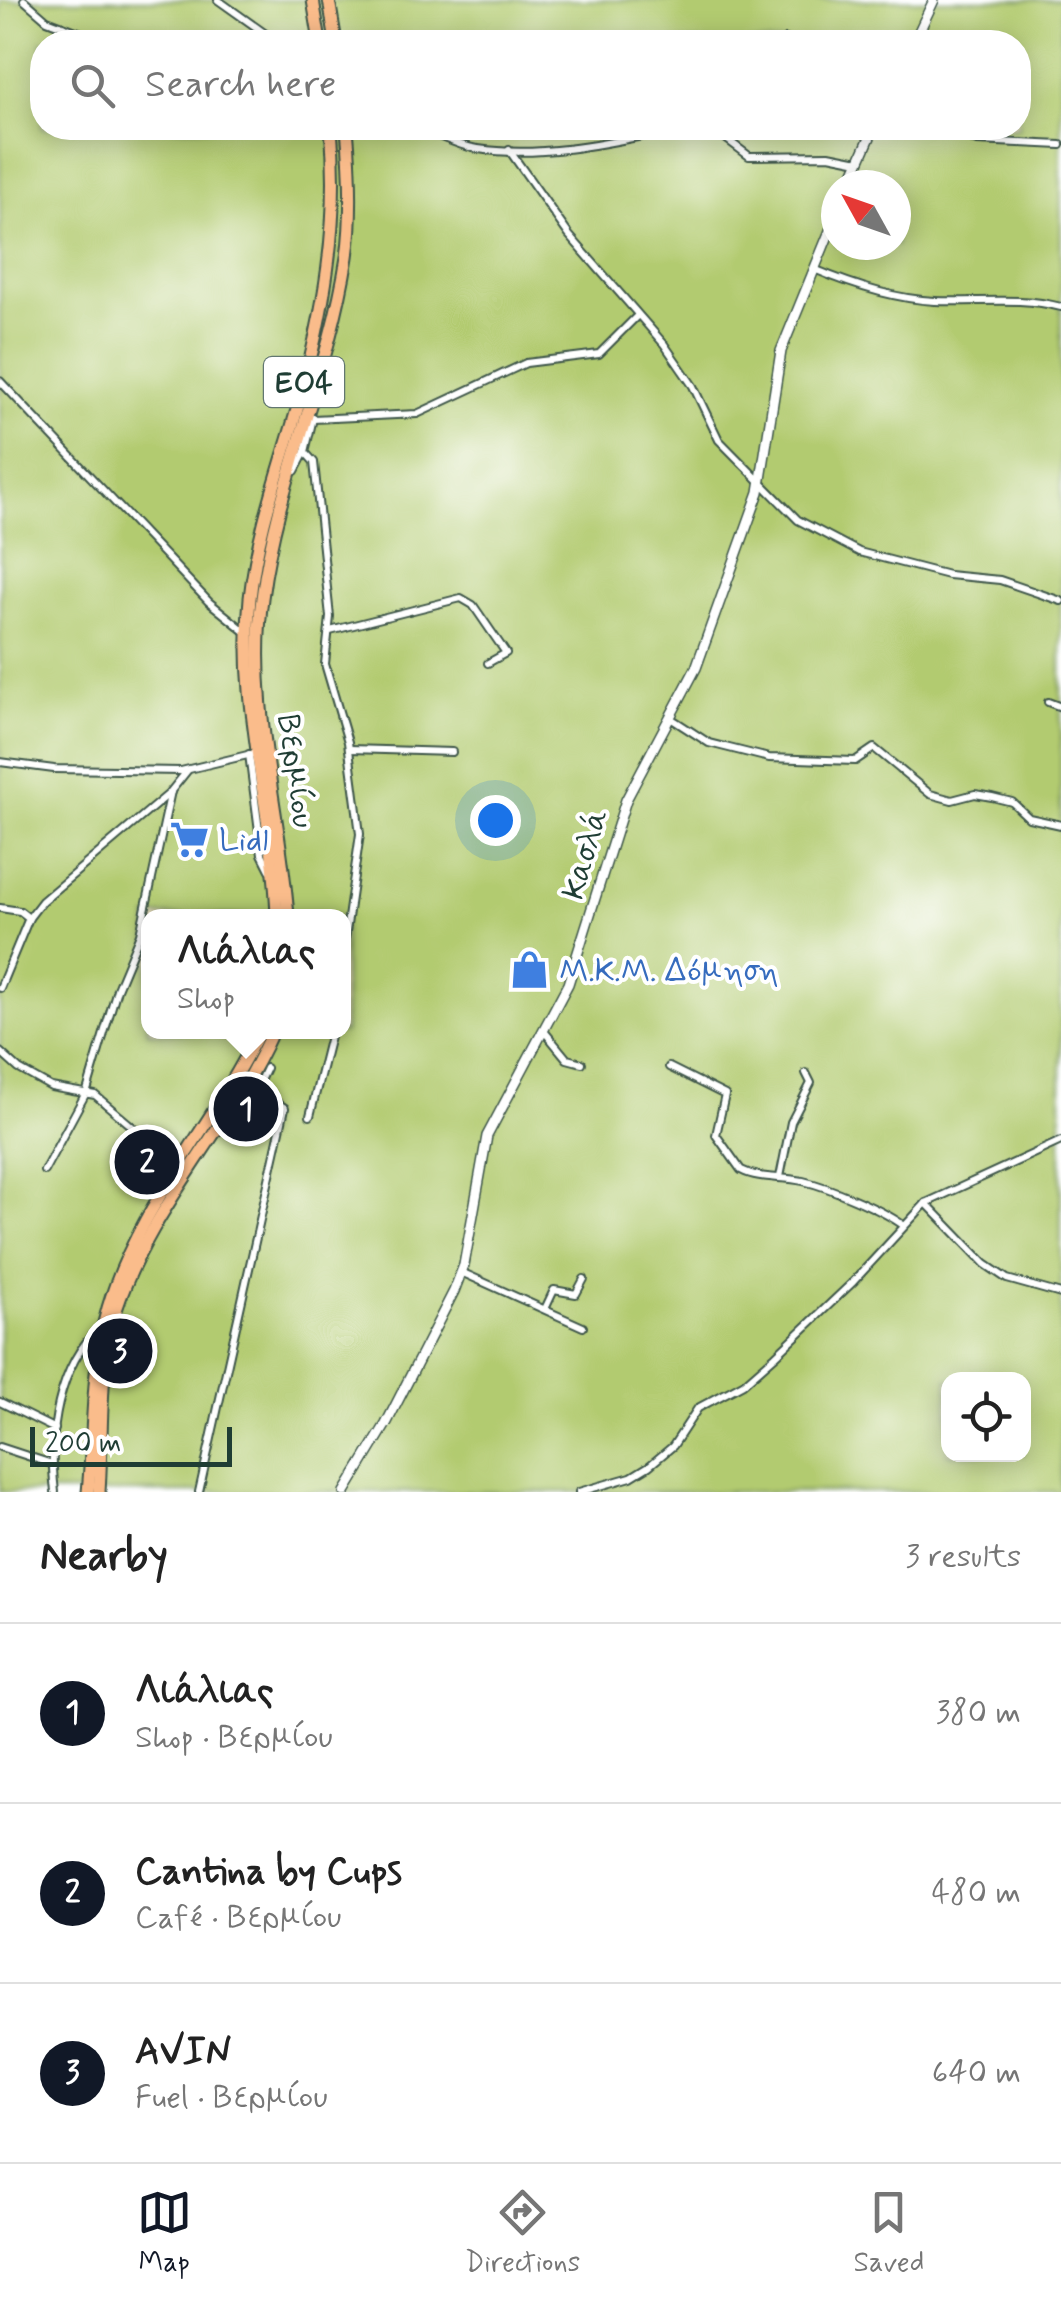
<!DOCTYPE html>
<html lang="en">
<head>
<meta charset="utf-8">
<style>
	:root { --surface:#fff; --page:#f6f6f6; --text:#222; --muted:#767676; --line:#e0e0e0; --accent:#111827 }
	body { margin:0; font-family:Mynerve,sans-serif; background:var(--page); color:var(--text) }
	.controls { position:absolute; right:30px; bottom:30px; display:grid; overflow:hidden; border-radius:20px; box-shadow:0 5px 25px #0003 }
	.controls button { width:90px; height:90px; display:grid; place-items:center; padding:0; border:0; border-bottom:2px solid var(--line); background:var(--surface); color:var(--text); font:50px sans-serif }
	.compass { position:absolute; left:821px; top:170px; width:90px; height:90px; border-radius:50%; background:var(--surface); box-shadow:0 5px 25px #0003; rotate:310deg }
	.scale { position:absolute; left:30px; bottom:25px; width:202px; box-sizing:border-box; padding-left:10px; border:5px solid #1f3d34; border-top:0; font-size:28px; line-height:35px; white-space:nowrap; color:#1f3d34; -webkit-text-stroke:8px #fff; paint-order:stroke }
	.you { position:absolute; left:495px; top:820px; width:35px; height:35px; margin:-25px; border:8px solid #fff; border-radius:50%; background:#1a73e8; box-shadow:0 0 0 15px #1a73e833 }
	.badge { display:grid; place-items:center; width:65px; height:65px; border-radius:50%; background:var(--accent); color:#fff; font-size:32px; font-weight:700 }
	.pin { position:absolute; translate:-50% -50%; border:5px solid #fff; box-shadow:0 2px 10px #0006 }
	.popup { position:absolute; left:141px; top:909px; width:210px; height:130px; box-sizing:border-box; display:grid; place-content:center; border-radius:20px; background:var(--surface); filter:drop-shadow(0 2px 8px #0005); font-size:32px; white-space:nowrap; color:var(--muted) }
	.popup b { font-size:38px; color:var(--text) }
	.popup::after { content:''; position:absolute; left:50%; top:100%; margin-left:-20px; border:20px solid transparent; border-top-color:var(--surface) }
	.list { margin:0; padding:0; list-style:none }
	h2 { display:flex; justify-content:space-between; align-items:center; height:130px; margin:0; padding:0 40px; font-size:42px }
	h2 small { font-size:32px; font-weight:400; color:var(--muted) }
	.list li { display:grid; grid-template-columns:65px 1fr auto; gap:30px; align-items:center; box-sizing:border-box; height:180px; padding:0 40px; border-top:2px solid var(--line) }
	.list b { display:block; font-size:38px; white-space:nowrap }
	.list p { margin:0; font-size:32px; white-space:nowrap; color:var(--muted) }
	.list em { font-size:32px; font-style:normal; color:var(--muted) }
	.icon { flex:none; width:55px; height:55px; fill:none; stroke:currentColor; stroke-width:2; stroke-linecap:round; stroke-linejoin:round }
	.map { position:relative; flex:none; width:1061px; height:1492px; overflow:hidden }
	.search { position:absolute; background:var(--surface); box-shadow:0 5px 25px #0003; left:30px; right:30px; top:30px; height:110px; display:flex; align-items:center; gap:25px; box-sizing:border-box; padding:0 35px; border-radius:40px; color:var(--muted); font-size:38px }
	.sheet { height:670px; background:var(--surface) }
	nav { display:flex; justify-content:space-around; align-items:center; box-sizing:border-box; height:140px; border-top:2px solid var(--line); background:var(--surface); font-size:28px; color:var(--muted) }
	nav a { display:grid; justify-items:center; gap:5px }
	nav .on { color:var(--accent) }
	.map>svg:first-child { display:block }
	.green { fill:#b2cb70; stroke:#688452; stroke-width:2.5; fill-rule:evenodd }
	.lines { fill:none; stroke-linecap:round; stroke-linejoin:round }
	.minor-casing { stroke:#3e5549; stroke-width:10 }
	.tertiary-casing { stroke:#3e5549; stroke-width:12 }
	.primary-casing { stroke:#3e5549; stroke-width:15 }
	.minor { stroke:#fff; stroke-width:6 }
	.tertiary { stroke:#fff; stroke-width:9 }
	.primary { stroke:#fabc8b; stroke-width:11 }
	.labels { text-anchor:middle; stroke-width:8; stroke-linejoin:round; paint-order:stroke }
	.shield { fill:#fff; stroke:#627771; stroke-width:2.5 }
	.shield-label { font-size:30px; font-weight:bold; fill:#1f3d34 }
	.street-label { font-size:32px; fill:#1f3d34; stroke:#fff }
	.shop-label { font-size:32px; fill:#366cbe; stroke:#fff; text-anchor:start }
</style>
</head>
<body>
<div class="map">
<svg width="1061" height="1492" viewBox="0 0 1061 1492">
	<rect width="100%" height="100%" fill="#fff"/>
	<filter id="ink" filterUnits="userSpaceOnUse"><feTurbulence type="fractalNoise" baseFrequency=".01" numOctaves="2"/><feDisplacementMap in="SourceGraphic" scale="20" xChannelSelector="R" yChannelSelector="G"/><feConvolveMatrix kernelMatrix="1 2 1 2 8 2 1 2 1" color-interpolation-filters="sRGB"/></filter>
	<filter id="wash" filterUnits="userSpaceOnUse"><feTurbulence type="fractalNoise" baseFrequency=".0048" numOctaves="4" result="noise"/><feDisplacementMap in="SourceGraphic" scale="40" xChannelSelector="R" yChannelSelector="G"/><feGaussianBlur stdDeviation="2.25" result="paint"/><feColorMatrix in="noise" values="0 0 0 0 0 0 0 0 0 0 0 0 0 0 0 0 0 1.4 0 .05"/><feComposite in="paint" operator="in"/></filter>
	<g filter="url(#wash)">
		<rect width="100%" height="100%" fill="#ebe0be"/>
		<path class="green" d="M0,0h1061v1492h-1061zM42,42h976v86h-976zM836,185h60v60h-60zM148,916h196v116h-196zM948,1380h76v74h-76z"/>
	</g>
	<g filter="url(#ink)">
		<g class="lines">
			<defs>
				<g id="minor">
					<path d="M24,0l23,20 58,22"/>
					<path d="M218,0l59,42"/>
					<path d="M784,42l2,-3"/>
					<path d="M419,128c19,7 39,18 59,21 68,10 139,-8 204,-21"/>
					<path d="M712,128l37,28 80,-1 30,6"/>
					<path d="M931,128l46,13 84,4"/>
					<path d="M872,132l28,-4"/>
					<path d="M722,135l9,-7"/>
					<path d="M509,150l60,85 95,109 29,42 26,54 79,80 61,32 89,23 52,5 61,21"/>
					<path d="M814,269c38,16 79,30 121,32 43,2 84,-5 126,6"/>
					<path d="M0,381l209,221 37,30"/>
					<path d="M313,419l104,-5 109,-51 73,-9 39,-39"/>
					<path d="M305,452l9,10 16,155 -5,47 23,78 12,92 -16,112"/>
					<path d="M295,471l10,-19 8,-34"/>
					<path d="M330,631l131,-33 12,7 33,48 -18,10"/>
					<path d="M1048,702l13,5"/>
					<path d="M672,719l37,24 60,15 86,3 19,-13 56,46 22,6 23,-6 17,3 20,5 17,16 32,7"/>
					<path d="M350,749l102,3"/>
					<path d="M249,754l13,100 8,16"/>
					<path d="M0,762l54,7 127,2 79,-19"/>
					<path d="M0,908l20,3 9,7"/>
					<path d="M0,988l29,-70 13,-17 129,-109"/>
					<path d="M544,1031l23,28 15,4"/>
					<path d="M0,1052l19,17 32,18 44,8 51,43 38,17"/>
					<path d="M669,1067l56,28 -9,40 25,35c19,10 41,6 62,11 26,6 78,28 100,44"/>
					<path d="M310,1116l21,-84"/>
					<path d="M44,1171l43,-80 30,-102 23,-55 31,-143 16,-20"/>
					<path d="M780,1177l11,-55 20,-39 -5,-10"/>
					<path d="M926,1203l59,61 22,15 54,15"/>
					<path d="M461,1272l122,55"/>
					<path d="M545,1309l9,-19 22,4 8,-15"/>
					<path d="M0,1402l55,27"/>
					<path d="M0,1447l52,17"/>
					<path d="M55,1492c-7,-56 2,-126 46,-166"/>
					<path d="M199,1492l86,-384 -29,-19 10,-21"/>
					<path d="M579,1492l52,-15 18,-11 24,-20 25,-38 45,-24 32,-28 78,-74 73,-79 135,-62"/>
				</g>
				<g id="tertiary">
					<path d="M914,42l20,-42"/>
					<path d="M849,185l25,-57"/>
					<path d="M345,1492l41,-68 68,-133 10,-26 23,-129 81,-152 58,-184 70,-132 63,-176 22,-141 55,-135"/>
				</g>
				<g id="primary">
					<path d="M313,0l7,42"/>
					<path d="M329,0l7,42"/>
					<path d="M277,916c-4,-107 -38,-210 -27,-318 7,-66 30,-129 48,-192 26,-92 42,-183 33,-278"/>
					<path d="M288,916c-8,-106 -40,-211 -26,-318 15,-117 67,-225 85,-341 6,-43 4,-86 0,-129"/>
					<path d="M88,1492c6,-59 3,-127 20,-184 30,-102 105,-182 151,-276"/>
					<path d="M99,1492c4,-58 -1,-127 17,-182 34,-103 113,-181 156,-278"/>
				</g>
			</defs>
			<use href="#minor" class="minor-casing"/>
			<use href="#tertiary" class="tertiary-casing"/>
			<use href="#primary" class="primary-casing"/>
			<use href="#minor" class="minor"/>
			<use href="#tertiary" class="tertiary"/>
			<use href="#primary" class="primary"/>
		</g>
	</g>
	<defs>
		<symbol id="supermarket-bare" viewBox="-9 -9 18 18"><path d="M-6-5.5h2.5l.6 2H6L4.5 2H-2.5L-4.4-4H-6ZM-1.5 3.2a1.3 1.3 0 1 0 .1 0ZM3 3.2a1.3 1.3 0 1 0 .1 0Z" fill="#3f7fe0" stroke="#fff" stroke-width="2.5" paint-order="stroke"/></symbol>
		<symbol id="shop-bare" viewBox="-9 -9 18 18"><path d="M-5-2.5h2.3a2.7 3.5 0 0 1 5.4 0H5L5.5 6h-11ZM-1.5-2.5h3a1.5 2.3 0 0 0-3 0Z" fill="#3f7fe0" stroke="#fff" stroke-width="2.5" paint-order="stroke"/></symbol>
	</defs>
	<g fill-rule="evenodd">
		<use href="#supermarket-bare" x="162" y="812" width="55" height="55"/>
		<use href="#shop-bare" x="502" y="942" width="55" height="55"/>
	</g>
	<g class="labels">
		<rect class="shield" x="264" y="357" width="80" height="50" rx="8"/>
		<g class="shield-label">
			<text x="304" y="392">ΕΟ4</text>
		</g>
		<g class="street-label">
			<text transform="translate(297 771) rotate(82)" y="11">Βερμίου</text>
			<text transform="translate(584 854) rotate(-74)" y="11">Κασλά</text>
		</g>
		<g class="shop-label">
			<text x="219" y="850">Lidl</text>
			<text x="559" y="981">Μ.Κ.Μ. Δόμηση</text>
		</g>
	</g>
</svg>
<div class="controls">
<button><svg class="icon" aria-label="locate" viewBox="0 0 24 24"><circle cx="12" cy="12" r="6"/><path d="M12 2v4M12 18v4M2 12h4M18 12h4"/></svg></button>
</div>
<svg class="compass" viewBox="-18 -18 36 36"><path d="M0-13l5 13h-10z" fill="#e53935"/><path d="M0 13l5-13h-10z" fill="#767676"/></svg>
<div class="scale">200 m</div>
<div class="you"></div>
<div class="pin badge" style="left:246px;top:1109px">1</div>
<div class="popup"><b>Λιάλιας</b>Shop</div>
<div class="pin badge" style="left:147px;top:1162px">2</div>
<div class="pin badge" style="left:120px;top:1351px">3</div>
<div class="search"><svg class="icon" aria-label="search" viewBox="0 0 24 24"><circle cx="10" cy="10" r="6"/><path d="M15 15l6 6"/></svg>Search here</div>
</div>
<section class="sheet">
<h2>Nearby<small>3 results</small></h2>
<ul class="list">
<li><span class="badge">1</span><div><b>Λιάλιας</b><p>Shop · Βερμίου</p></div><em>380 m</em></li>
<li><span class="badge">2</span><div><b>Cantina by Cups</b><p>Café · Βερμίου</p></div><em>480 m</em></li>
<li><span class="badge">3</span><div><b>AVIN</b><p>Fuel · Βερμίου</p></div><em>640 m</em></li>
</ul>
</section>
<nav>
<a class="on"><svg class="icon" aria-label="map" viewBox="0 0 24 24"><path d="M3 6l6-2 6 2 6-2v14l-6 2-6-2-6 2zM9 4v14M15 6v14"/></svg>Map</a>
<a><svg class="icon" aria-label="directions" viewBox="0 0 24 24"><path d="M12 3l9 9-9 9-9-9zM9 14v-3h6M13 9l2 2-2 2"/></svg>Directions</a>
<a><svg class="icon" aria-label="saved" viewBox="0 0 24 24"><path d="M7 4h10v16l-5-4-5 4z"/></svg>Saved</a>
</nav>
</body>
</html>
